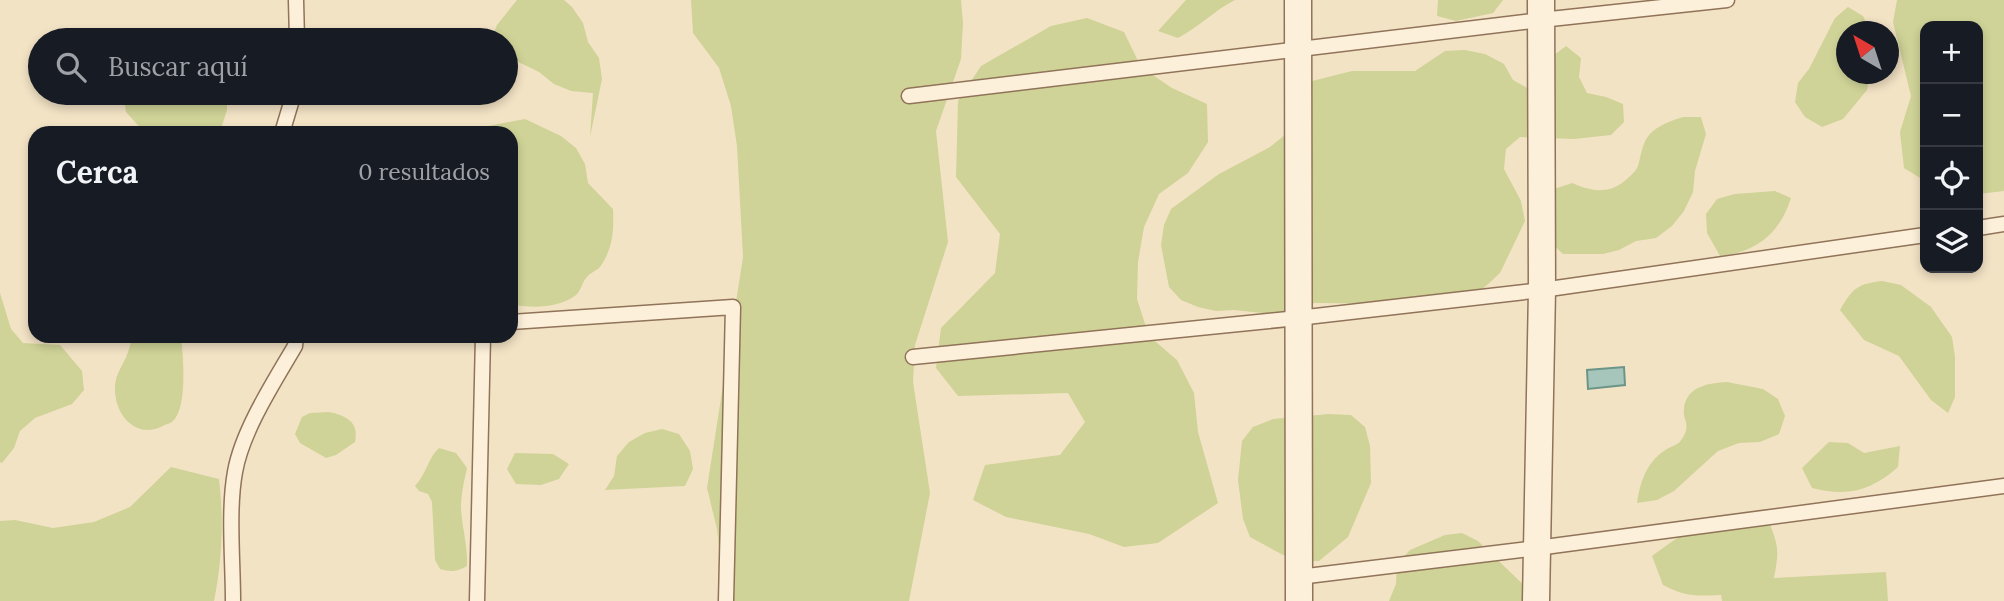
<!DOCTYPE html>
<html lang="es">
<head>
<meta charset="utf-8">
<style>
	:root { --surface:#171b24; --page:#242831; --text:#f1f3f6; --muted:#9ea1a6; --line:#363941 }
	body { margin:0; font-family:Lora,serif; background:var(--page); color:var(--text) }
	.controls { position:absolute; right:21px; top:21px; display:grid; overflow:hidden; border-radius:14px; box-shadow:0 4px 10px #0003 }
	.controls button { width:63px; height:63px; display:grid; place-items:center; padding:0; border:0; border-bottom:2px solid var(--line); background:var(--surface); color:var(--text); font:35px sans-serif }
	.compass { position:absolute; left:1836px; top:21px; width:63px; height:63px; border-radius:50%; background:var(--surface); box-shadow:0 4px 10px #0003; rotate:321deg }
	.list { margin:0; padding:0; list-style:none }
	h2 { display:flex; justify-content:space-between; align-items:center; height:91px; margin:0; padding:0 28px; font-size:30px }
	h2 small { font-size:23px; font-weight:400; color:var(--muted) }
	.icon { flex:none; width:38px; height:38px; fill:none; stroke:currentColor; stroke-width:2; stroke-linecap:round; stroke-linejoin:round }
	.map { position:relative; flex:none; width:2004px; height:601px; overflow:hidden }
	.search { position:absolute; background:var(--surface); box-shadow:0 4px 10px #0003; left:28px; top:28px; width:490px; height:77px; display:flex; align-items:center; gap:18px; box-sizing:border-box; padding:0 24px; border-radius:38px; color:var(--muted); font-size:26px }
	.panel { position:absolute; background:var(--surface); box-shadow:0 4px 10px #0003; left:28px; top:126px; width:490px; height:217px; border-radius:21px }
	.map>svg:first-child { display:block }
	.green { fill:#cfd397 }
	.water { fill:#a7c6bb; stroke:#6c9589; stroke-width:2 }
	.lines { fill:none; stroke-linecap:round; stroke-linejoin:round }
	.lane-casing { stroke:#907359; stroke-width:17 }
	.street-casing { stroke:#907359; stroke-width:29 }
	.lane { stroke:#fcf0da; stroke-width:14 }
	.street { stroke:#fcf0da; stroke-width:26 }
</style>
</head>
<body>
<div class="map">
<svg width="2004" height="601" viewBox="0 0 2004 601">
	<rect width="100%" height="100%" fill="#f3e3c5"/>
	<g class="green">
		<path d="M517,0h47l8,7 11,16 5,19 11,16 3,21 -12,58 3,-44 -22,-2 -17,-7 -15,-12 -33,-16v-16h-15l6,-15z"/>
		<path d="M691,0h270l2,23 -2,36 -25,72 12,111 -33,103 -2,37 17,111 -21,108h-184l-8,-72 -10,-41 36,-231 -6,-111 -6,-40 -12,-38 -26,-35z"/>
		<path d="M1186,0h49c-20,10 -36,27 -57,38l-20,-7z"/>
		<path d="M1438,0h65l-10,13 -37,8 -19,-5z"/>
		<path d="M1897,0h107v191l-26,3v-168h-53v155l-21,-13 -4,-36 11,-36 -18,-74z"/>
		<path d="M1848,7l15,9 8,15 -25,1v42h24l-3,16 -24,29 -21,8 -17,-10 -10,-15 3,-19 11,-14 26,-51z"/>
		<path d="M1087,18l37,14 17,35 31,21 35,16 1,38 -20,31 -29,21 -15,33 -6,35 -1,37 12,37 28,24 17,33 4,39 20,71 -60,40 -34,4 -35,-13 -83,-17 -33,-17 12,-35 75,-10 25,-33 -17,-29 -110,3 -22,-28 5,-40 54,-55 5,-39 -44,-57 2,-76 23,-35 70,-40z"/>
		<path d="M1566,46l15,12 -2,19 8,16 19,4 17,7 1,18 -13,13 -37,4 -54,-2 -14,12 -2,20 17,32 4,20 -25,52 -27,25 -59,6 -100,-1 -23,13 -57,-6 -18,1 -18,-4 -17,-7 -12,-13 -8,-42 3,-20 7,-16 48,-35 51,-27 16,-13 15,-37 11,-16 40,-10h63l30,-20 20,-1 20,4 19,10 9,16 18,10 19,-32z"/>
		<path d="M123,93h104v17l-6,19 -12,4h-64l-19,-21z"/>
		<path d="M1683,117h18l5,17 -11,37 -2,21 -9,19 -12,15 -16,12 -20,3 -17,9 -16,4h-40l-14,-13 5,-52 18,-6c21,9 38,12 56,-5 4,-4 8,-7 10,-12 3,-11 4,-22 11,-31 9,-10 22,-14 34,-18z"/>
		<path d="M525,119l36,17 15,12 9,16 3,19 25,26c1,21 0,40 -13,58 -4,4 -10,6 -13,10 -5,5 -6,14 -11,18 -17,13 -45,14 -65,9v-171h-32l9,-7z"/>
		<path d="M1775,191l16,7c-11,35 -34,54 -71,58l-13,-23 -1,-19 11,-15 18,-5z"/>
		<path d="M1882,281l19,4 30,22 21,30 3,20v40l-7,16 -17,-13 -32,-44 -35,-16 -24,-30c13,-22 17,-26 42,-29z"/>
		<path d="M0,293l11,36 12,14 37,2 22,26 2,19 -12,14 -37,14 -15,13 -6,17 -12,15 -2,-1z"/>
		<path d="M132,336h49c2,19 7,71 -8,85 -3,3 -7,3 -10,5 -28,14 -49,-12 -48,-39 0,-13 9,-23 13,-35 2,-5 3,-11 4,-16z"/>
		<path d="M1727,382l36,7 15,10 7,17 -6,18 -19,8 -21,1 -21,8 -44,40 -17,9 -20,3c3,-20 9,-40 27,-52 6,-5 14,-5 18,-12 10,-16 0,-18 2,-31 3,-22 25,-25 43,-26z"/>
		<path d="M329,412c18,4 30,10 26,30l-19,13 -10,3 -26,-15 -5,-9 7,-17 8,-4z"/>
		<path d="M1329,414l22,1 14,12 5,19 1,37 -23,54 -29,24h-18l-18,-6 -33,-18 -7,-18 -5,-39 4,-39 11,-14 20,-8z"/>
		<path d="M662,429l17,5 11,17 3,18 -8,17 -80,4 9,-14 3,-20 12,-14 16,-9z"/>
		<path d="M1829,442l19,1 16,10 36,-7 -2,21c-27,24 -50,30 -86,21l-10,-20z"/>
		<path d="M439,448l17,5 11,15c-3,14 -6,26 -6,40 1,20 7,38 6,58 -10,6 -16,6 -27,3l-5,-9 -3,-58 -4,-8 -9,-3 -4,-5c11,-11 13,-28 24,-38z"/>
		<path d="M515,453l38,1 16,10 -10,15 -18,6 -25,-1 -9,-15z"/>
		<path d="M171,467l48,12c5,40 3,83 -5,122h-214v-80l15,-1 38,8 41,-6 36,-15z"/>
		<path d="M1732,514l20,1 17,7c10,25 10,30 5,56l112,-6 2,29h-166l-1,-6c-25,1 -35,2 -58,-10l-11,-29c28,-20 46,-35 80,-42z"/>
		<path d="M1462,533l16,8 54,52 -3,8h-140l7,-17 1,-20 13,-14 35,-15z"/>
	</g>
	<path class="water" d="M1624,367l1,18 -37,4 -1,-19z"/>
	<g class="lines">
		<defs>
			<g id="lane">
				<path d="M296,0l1,40"/>
				<path d="M909,96l632,-76 186,-20"/>
				<path d="M282,133l12,-40"/>
				<path d="M1978,228l26,-4"/>
				<path d="M511,322l222,-15 -7,294"/>
				<path d="M913,357l385,-39 244,-28 383,-55"/>
				<path d="M1299,577l238,-29 467,-62"/>
				<path d="M233,601c0,-39 -5,-91 2,-129 7,-41 39,-90 60,-126l1,-10"/>
				<path d="M477,601l6,-265"/>
			</g>
			<g id="street">
				<path d="M1298,0l1,601"/>
				<path d="M1536,601l6,-311 -1,-290"/>
			</g>
		</defs>
		<use href="#lane" class="lane-casing"/>
		<use href="#street" class="street-casing"/>
		<use href="#lane" class="lane"/>
		<use href="#street" class="street"/>
	</g>
</svg>
<div class="controls">
<button>+</button>
<button>−</button>
<button><svg class="icon" aria-label="locate" viewBox="0 0 24 24"><circle cx="12" cy="12" r="6"/><path d="M12 2v4M12 18v4M2 12h4M18 12h4"/></svg></button>
<button><svg class="icon" aria-label="layers" viewBox="0 0 24 24"><path d="M12 4l9 5-9 5-9-5zM3 14l9 5 9-5"/></svg></button>
</div>
<svg class="compass" viewBox="-18 -18 36 36"><path d="M0-13l5 13h-10z" fill="#e53935"/><path d="M0 13l5-13h-10z" fill="#9ea1a6"/></svg>
<div class="search"><svg class="icon" aria-label="search" viewBox="0 0 24 24"><circle cx="10" cy="10" r="6"/><path d="M15 15l6 6"/></svg>Buscar aquí</div>
<section class="panel">
<h2>Cerca<small>0 resultados</small></h2>
<ul class="list">
</ul>
</section>
</div>
</body>
</html>
